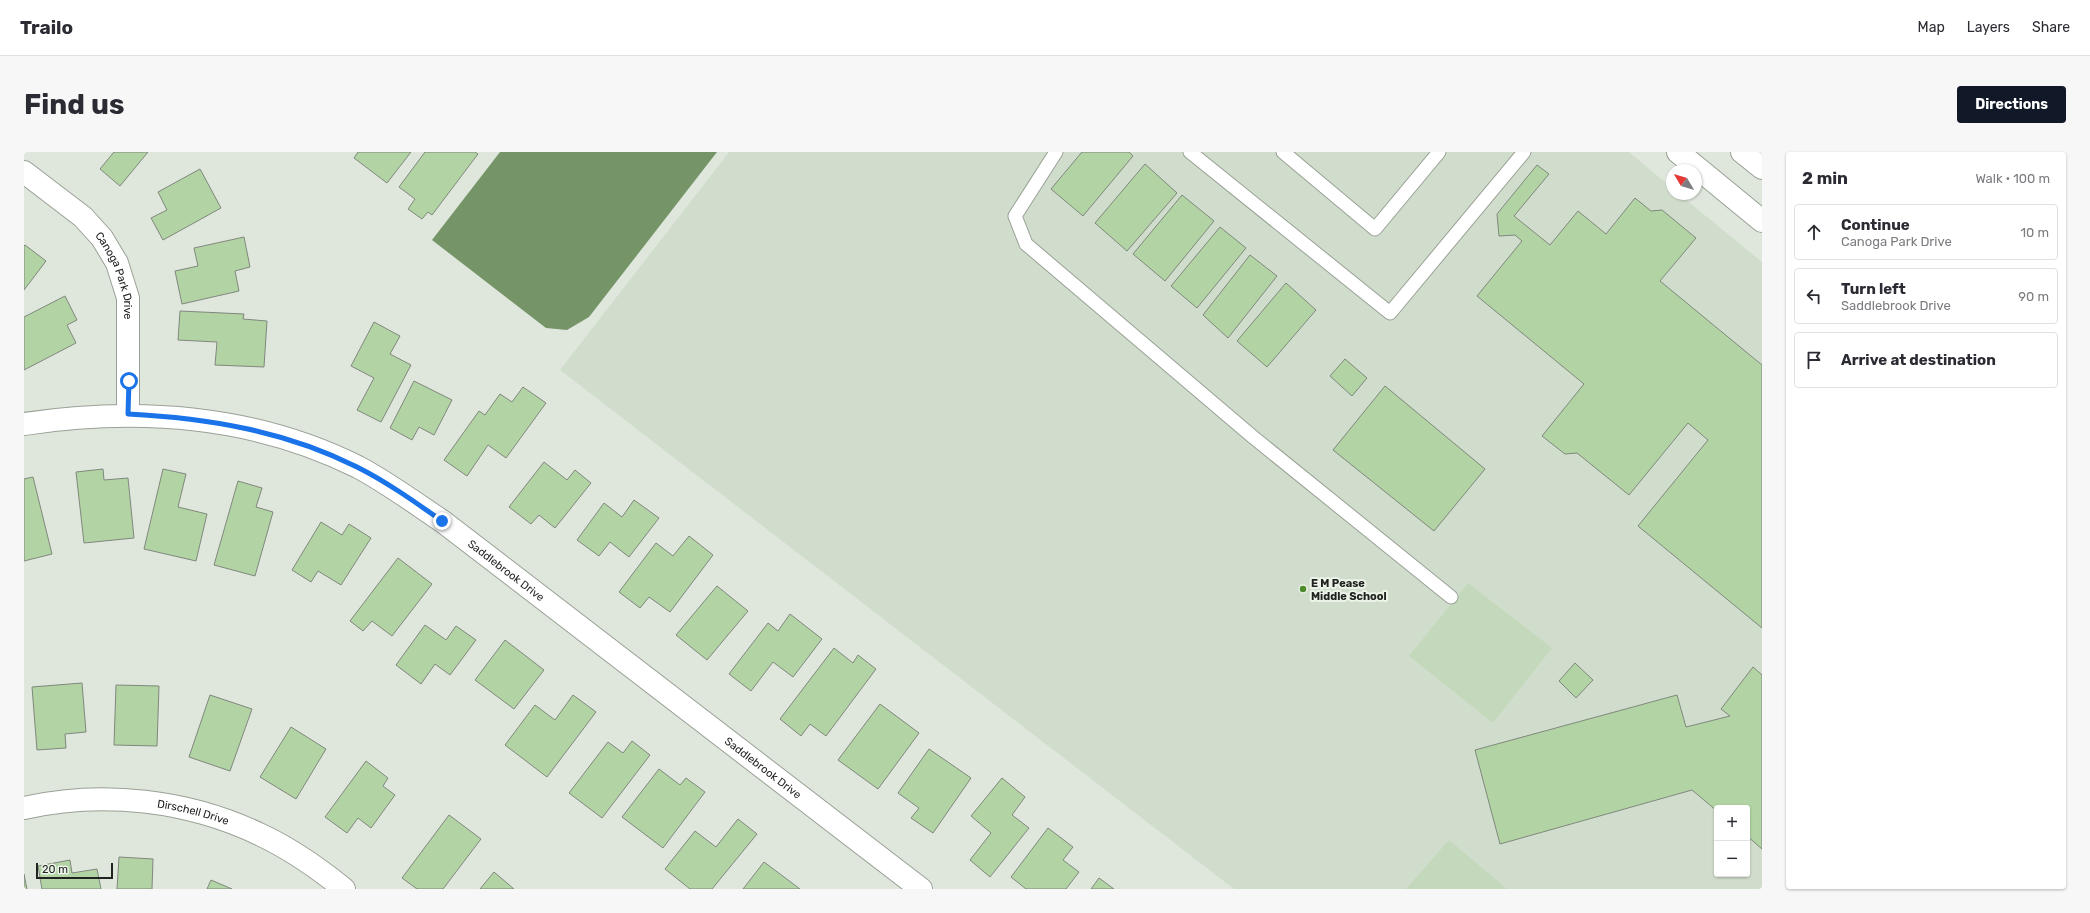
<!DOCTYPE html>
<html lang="en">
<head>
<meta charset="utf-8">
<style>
	:root { --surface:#fff; --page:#f7f7f7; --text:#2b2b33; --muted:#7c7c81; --line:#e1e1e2; --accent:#111827 }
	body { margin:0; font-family:Rubik,sans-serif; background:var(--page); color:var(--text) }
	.controls { position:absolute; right:12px; bottom:12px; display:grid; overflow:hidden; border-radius:4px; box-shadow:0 1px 3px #0004 }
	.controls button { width:36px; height:36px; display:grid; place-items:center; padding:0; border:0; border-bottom:1px solid var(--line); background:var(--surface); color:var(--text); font:20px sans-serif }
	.compass { position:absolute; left:1642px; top:12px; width:36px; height:36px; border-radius:50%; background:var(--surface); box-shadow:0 1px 3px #0004; rotate:308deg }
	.scale { position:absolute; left:12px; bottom:10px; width:77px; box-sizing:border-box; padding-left:4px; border:2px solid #20231f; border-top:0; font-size:11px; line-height:14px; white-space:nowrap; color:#20231f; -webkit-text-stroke:3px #ecf4e9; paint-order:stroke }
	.stop { position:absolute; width:12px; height:12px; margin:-9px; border:3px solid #1a73e8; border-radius:50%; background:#fff }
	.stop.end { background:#1a73e8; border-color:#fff; box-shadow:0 1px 4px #0008 }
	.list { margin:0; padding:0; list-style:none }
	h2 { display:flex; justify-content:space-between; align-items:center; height:52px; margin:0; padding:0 16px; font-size:17px }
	h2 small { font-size:13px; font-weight:400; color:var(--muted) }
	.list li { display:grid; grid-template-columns:26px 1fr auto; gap:12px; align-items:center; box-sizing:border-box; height:56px; margin:0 8px 8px; padding:0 8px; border:1px solid var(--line); border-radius:4px }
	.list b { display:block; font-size:15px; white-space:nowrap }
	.list p { margin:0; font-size:13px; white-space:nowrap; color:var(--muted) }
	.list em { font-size:13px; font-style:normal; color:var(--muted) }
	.icon { flex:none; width:22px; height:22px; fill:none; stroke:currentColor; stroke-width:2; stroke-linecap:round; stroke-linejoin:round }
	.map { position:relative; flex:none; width:1738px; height:737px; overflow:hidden; border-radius:4px }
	header { display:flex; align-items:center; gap:24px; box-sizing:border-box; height:56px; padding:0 20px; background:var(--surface); border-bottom:1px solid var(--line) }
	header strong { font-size:19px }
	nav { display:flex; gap:22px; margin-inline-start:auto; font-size:14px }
	.intro { display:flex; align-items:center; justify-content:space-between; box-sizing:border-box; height:96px; padding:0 24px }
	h1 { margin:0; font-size:28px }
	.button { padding:10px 18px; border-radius:4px; background:var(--accent); color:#fff; font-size:14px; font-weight:700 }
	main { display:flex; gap:24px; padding:0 24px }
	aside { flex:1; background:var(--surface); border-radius:4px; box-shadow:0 1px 3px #0004 }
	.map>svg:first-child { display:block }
	.built { fill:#d1ddcc; fill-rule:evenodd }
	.green { fill:#c4d9bb }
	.water { fill:#759467 }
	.building { fill:#b2d4a4; stroke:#80877d }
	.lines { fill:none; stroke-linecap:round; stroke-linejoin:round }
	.service-casing { stroke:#99a196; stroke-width:15 }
	.minor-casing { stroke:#99a196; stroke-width:24 }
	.secondary-casing { stroke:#99a196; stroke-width:24 }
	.service { stroke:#fff; stroke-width:13 }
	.minor { stroke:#fff; stroke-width:22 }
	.secondary { stroke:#fff; stroke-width:22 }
	.route { stroke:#1a73e8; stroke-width:5 }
	.poi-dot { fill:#4d8b2b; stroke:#ecf4e9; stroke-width:1.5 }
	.labels { text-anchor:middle; stroke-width:4; stroke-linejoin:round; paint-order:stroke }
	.street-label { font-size:11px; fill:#20231f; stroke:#ecf4e9 }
	.poi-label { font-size:11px; font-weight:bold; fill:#20231f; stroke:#ecf4e9; text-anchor:start }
</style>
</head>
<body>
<header>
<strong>Trailo</strong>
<nav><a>Map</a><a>Layers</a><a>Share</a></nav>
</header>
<div class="intro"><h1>Find us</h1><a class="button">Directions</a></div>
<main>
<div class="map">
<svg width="1738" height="737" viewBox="0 0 1738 737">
	<rect width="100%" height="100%" fill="#dfe7dc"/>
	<path class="built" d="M705,0h900l43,36v6h7l83,68v627h-528l-674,-519zM1693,656h30v66h-30z"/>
	<g class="green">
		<path d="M1444,431l84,65 -59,75 -84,-67z"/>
		<path d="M1425,688l58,49h-101z"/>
	</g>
	<path class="water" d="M476,0h217l-128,165 -22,13 -21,-2 -114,-88z"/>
	<g class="building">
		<path d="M90,0h34l-28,34 -20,-17z"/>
		<path d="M334,0h53l-24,31 -33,-25z"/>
		<path d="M401,0h50l3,2 -46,61 -4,-3 -6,7 -14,-10 7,-10 -16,-12z"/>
		<path d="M1058,0h47l4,4 -50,60 -32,-27z"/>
		<path d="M1121,12l32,29 -50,58 -32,-28z"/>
		<path d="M1513,13l12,9 -35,42 36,29 28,-34 28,23 29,-36 16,13 11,-1 34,28 -36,43 102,84v263l-124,-102 70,-86 -20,-17 -59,72 -52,-42 -12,1 -23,-18 42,-52 -107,-88 45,-55 -7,-6 -16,1 -2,-22z"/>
		<path d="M176,17l21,39 -58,32 -12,-22 16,-8 -9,-18z"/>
		<path d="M1158,43l32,26 -49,60 -32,-27z"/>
		<path d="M1196,75l26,21 -49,60 -26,-22z"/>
		<path d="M220,85l6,30 -15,4 4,20 -57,13 -7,-33 23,-5 -4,-18z"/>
		<path d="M1,93l21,16 -22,29v-44z"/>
		<path d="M1226,103l27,21 -49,62 -25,-23z"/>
		<path d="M1262,131l30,27 -49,57 -30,-26z"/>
		<path d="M41,144l12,24 -10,5 9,18 -52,27v-53z"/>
		<path d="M156,159l64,3 -1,5 24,2 -3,46 -49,-2 2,-23 -39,-2z"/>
		<path d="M350,170l26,14 -10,18 21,11 -30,57 -24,-12 17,-32 -23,-12z"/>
		<path d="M1321,207l22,19 -15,18 -22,-20z"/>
		<path d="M390,229l38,19 -18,35 -15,-8 -7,13 -22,-12z"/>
		<path d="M1361,234l100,83 -51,62 -101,-81z"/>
		<path d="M499,235l23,16 -40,55 -18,-13 -21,31 -23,-16 35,-49 6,4 15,-21 12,8z"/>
		<path d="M520,310l23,18 8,-10 16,13 -36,45 -16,-13 -8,9 -22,-17z"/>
		<path d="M79,317l1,11 24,-2 6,60 -50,5 -8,-71z"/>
		<path d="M139,317l23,5 -8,33 29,7 -11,47 -52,-12z"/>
		<path d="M9,325l19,77 -28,7v-82z"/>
		<path d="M214,329l24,7 -6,19 17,5 -18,64 -41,-11z"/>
		<path d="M610,348l25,18 -30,39 -19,-15 -11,14 -22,-16 27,-37 18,14z"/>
		<path d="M297,370l21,13 7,-11 22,14 -30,47 -23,-14 -7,11 -19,-12z"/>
		<path d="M665,384l24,19 -43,57 -21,-15 -9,11 -21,-16 37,-49 17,13z"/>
		<path d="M374,406l34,26 -40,52 -20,-15 -9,10 -13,-10z"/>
		<path d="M693,434l31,25 -41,49 -31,-25z"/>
		<path d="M766,462l32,25 -29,38 -20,-15 -22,29 -22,-17 39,-51 10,8z"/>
		<path d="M401,473l21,15 10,-14 20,14 -26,35 -15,-11 -14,20 -25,-19z"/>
		<path d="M481,488l39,30 -30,39 -39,-29z"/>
		<path d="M810,496l19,15 5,-8 18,14 -50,67 -16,-12 -9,12 -21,-17z"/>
		<path d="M1551,511l18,17 -17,18 -17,-17z"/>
		<path d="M1729,515l9,8v174l-15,-13v-28h-30v3l-25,-21 -192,54 -25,-94 202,-55 9,32 44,-11 -9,-7z"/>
		<path d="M58,531l4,49 -21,2 1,14 -29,2 -5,-63z"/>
		<path d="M92,533l43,1 -2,60 -43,-1z"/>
		<path d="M186,543l42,14 -22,62 -41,-14z"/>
		<path d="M549,543l23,17 -49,65 -42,-32 30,-40 20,15z"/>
		<path d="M856,552l39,29 -41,56 -40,-29z"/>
		<path d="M267,575l35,22 -30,50 -36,-22z"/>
		<path d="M608,589l18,14 -48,63 -33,-25 39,-51 15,11z"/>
		<path d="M905,597l42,29 -38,55 -22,-15 8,-10 -21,-15z"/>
		<path d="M342,609l22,17 -5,8 12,9 -24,33 -13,-10 -11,15 -22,-16z"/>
		<path d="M635,617l21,16 6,-7 19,14 -42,56 -41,-31z"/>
		<path d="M978,626l23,19 -13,18 17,13 -39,49 -20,-17 21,-27 -20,-17z"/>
		<path d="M425,663l32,24 -38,50h-26l-15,-11z"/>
		<path d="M714,667l19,15 -45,55h-22l-25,-20 30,-38 21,16z"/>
		<path d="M1024,676l25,19 -10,13 16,12 -13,17h-40l-15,-12z"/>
		<path d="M95,705l34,2 -1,30h-35z"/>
		<path d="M46,708l2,13 25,-4 4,20h-59l-4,-23z"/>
		<path d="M740,710l36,27h-57z"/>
		<path d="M470,720l20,17h-34z"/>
		<path d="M0,722l3,15h-3z"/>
		<path d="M1075,726l15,11h-23z"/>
		<path d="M187,728l21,9h-25z"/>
	</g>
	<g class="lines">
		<defs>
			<g id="service">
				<path d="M1032,0l-41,64 11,28 227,193 198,160"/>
				<path d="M1166,0l200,161 134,-161"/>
				<path d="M1259,0l92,77 64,-77"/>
			</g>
			<g id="minor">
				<path id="s1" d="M0,20l59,45 19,21 15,25 11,35v116"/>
				<path id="s2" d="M0,272c113,-17 230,-9 334,43 30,16 57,36 84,54l479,368"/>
				<path id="s3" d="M0,656c78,-18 165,-8 237,27 30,14 57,33 83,54"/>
			</g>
			<g id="secondary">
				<path d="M1654,0l84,69"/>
				<path d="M1718,0l20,16"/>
			</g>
		</defs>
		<use href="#service" class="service-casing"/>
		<use href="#minor" class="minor-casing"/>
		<use href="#secondary" class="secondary-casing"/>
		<use href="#service" class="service"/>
		<use href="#minor" class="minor"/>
		<use href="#secondary" class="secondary"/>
	</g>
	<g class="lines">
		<path class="route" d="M105,229l-1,33c80,4 157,17 229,53 30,15 58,35 85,54"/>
	</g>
	<circle class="poi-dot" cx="1279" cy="437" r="4"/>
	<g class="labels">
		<g class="street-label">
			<text dy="4" stroke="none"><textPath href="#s1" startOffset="143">Canoga Park Drive</textPath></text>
			<text dy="4" stroke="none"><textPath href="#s2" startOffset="523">Saddlebrook Drive</textPath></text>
			<text dy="4" stroke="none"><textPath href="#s2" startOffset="847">Saddlebrook Drive</textPath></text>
			<text dy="4" stroke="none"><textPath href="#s3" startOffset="171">Dirschell Drive</textPath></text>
		</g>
		<g class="poi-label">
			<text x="1287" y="435">E M Pease<tspan x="1287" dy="13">Middle School</tspan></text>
		</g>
	</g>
</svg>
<div class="controls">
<button>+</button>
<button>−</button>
</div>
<svg class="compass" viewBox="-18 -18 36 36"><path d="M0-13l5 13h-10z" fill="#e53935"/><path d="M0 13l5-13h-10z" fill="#7c7c81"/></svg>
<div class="scale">20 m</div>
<div class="stop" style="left:105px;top:229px"></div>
<div class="stop end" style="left:418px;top:369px"></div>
</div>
<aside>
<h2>2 min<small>Walk · 100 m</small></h2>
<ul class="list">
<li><svg class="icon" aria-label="ahead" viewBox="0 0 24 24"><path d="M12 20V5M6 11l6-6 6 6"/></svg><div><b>Continue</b><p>Canoga Park Drive</p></div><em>10 m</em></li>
<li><svg class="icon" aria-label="left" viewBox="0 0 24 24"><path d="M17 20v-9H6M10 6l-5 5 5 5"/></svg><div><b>Turn left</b><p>Saddlebrook Drive</p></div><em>90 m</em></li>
<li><svg class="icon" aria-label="arrive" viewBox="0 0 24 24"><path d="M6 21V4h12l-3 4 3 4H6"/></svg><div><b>Arrive at destination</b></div></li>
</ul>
</aside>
</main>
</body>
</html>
